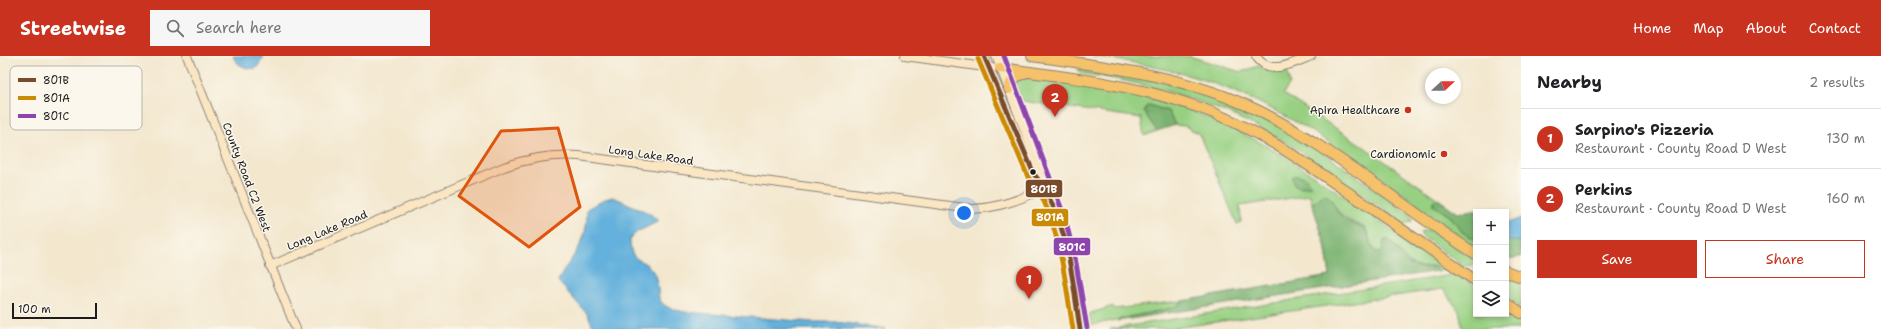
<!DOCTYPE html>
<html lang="en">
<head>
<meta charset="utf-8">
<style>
	:root { --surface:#fff; --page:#f6f6f6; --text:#202124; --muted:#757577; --line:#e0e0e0; --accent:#c8321e }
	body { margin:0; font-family:"Shantell Sans",sans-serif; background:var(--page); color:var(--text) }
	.controls { position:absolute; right:12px; bottom:12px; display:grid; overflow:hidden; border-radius:0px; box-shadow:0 2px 6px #0003 }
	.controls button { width:36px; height:36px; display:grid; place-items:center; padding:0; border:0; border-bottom:1px solid var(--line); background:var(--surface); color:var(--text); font:20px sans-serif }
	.compass { position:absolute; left:1425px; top:12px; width:36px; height:36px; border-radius:50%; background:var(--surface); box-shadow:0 2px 6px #0003; rotate:68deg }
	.scale { position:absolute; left:12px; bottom:10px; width:85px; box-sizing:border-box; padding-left:4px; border:2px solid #1c1c1c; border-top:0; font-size:11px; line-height:14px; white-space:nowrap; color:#1c1c1c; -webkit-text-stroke:3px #fbf7ec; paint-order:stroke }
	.you { position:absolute; left:964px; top:157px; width:14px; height:14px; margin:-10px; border:3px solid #fff; border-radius:50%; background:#1a73e8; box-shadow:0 0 0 6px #1a73e833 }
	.badge { display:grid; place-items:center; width:26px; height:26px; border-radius:50%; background:var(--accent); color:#fff; font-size:13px; font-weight:700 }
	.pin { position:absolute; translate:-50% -33px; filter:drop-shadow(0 1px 2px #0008) }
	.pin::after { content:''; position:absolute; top:21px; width:14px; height:12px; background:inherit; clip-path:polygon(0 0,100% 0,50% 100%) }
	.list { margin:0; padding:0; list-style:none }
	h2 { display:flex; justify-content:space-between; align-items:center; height:52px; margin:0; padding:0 16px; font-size:17px }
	h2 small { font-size:13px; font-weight:400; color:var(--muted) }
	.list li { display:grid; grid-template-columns:26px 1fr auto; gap:12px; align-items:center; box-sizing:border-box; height:60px; padding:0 16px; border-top:1px solid var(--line) }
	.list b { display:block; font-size:15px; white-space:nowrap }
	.list p { margin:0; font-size:13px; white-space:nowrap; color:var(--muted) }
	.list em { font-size:13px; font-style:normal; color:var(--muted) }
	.actions { display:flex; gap:8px; padding:12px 16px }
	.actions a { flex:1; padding:9px 0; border:1px solid var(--accent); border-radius:0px; text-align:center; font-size:14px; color:var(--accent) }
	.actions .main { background:var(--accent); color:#fff }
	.icon { flex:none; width:22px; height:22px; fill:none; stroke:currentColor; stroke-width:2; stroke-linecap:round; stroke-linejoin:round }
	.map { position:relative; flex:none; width:1521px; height:273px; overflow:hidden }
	header { display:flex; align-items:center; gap:24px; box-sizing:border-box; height:56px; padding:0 20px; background:var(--accent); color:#fff }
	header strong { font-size:19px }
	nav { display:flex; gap:22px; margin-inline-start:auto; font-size:14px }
	.search { width:280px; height:36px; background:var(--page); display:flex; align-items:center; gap:10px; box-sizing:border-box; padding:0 14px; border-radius:0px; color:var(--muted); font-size:15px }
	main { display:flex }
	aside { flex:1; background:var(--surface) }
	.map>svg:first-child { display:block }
	.green { fill:#98d082; stroke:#5a764f }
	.forest { fill:#7ab270; stroke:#4b6746 }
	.water { fill:#63b1dc; stroke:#40667c }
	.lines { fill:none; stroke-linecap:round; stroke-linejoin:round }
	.secondary-casing { stroke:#888275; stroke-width:10 }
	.highway-casing { stroke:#888275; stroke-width:12 }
	.secondary { stroke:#fbe6c4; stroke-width:8 }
	.highway { stroke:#f5c16b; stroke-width:10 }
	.bus-1-casing { stroke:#fbf7ec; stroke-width:8 }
	.bus-2-casing { stroke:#fbf7ec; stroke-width:8 }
	.bus-3-casing { stroke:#fbf7ec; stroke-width:8 }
	.bus-1 { stroke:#7a4b2a; stroke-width:5 }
	.bus-2 { stroke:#cb8a06; stroke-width:5 }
	.bus-3 { stroke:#8e44ad; stroke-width:5 }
	.marked { fill:#de560d; fill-opacity:0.2; stroke:#de560d; stroke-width:3; stroke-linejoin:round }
	.poi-dot { fill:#c8321e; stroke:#fbf7ec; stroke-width:1.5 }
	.bus-dot { fill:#1c1c1c; stroke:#fbf7ec; stroke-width:1.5 }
	.labels { text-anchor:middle; stroke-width:3; stroke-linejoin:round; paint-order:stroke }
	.poi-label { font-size:11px; fill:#1c1c1c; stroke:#fbf7ec; text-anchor:end }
	.street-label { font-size:11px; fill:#1c1c1c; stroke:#fbf7ec }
	.key { fill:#fbf7ec; stroke:#b8b5ae; stroke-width:1 }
	.key-label { font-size:11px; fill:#1c1c1c }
	.line-badge { stroke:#fbf7ec; stroke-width:1.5 }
	.badge-label { font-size:11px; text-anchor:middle; font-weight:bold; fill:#fff }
</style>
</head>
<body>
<header>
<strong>Streetwise</strong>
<div class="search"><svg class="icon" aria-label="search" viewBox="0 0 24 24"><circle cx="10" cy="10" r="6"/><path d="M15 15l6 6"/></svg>Search here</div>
<nav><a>Home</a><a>Map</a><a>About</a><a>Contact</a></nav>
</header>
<main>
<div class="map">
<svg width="1521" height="273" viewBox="0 0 1521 273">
	<rect width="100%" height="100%" fill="#fbf7ec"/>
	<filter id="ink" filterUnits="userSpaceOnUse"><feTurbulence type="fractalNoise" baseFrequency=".025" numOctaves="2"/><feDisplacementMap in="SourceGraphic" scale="8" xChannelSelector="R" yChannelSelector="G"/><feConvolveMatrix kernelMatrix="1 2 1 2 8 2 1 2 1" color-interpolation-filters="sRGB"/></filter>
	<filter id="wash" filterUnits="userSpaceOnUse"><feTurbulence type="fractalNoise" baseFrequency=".012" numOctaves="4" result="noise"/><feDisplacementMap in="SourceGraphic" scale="16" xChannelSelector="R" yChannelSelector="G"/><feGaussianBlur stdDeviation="0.9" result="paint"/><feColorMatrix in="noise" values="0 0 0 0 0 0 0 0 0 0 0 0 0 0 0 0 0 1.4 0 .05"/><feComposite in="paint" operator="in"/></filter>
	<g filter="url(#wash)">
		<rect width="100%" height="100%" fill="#f3e7ce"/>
		<g class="green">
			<path d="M1093,0h96l52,16 17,-6 15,6 14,-1 3,13 -7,10 74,48 81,57 -5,2v4l18,12 11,15 14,8v8c-78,-57 -159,-124 -250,-160 -43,-17 -88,-25 -133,-32z"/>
			<path d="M1079,13c77,6 155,28 221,69 38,23 73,51 109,76l3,4v3l-9,4c-38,-28 -76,-57 -116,-82 -65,-38 -134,-60 -208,-70z"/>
			<path d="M1023,21c49,7 98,11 145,26 87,27 147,73 220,124 20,15 42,28 63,42l-13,2 -1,-4h-22l-14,-11 -9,-14 -8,-2 -2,11 -2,2c-11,-2 -9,-17 -15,-25 -18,-9 -25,-9 -34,-29l-8,-3 -11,8 -2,-9 -70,11 1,16 -4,2 -38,-90 -14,-8 -10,-1 -7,-14 -19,-6 -3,2v8l11,16 -13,5 -3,-18 -119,-17 -7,-16 1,-5z"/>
			<path d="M1424,173l11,4 41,27v5l-13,1 -42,-31v-3z"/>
			<path d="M1458,218l18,13v27h30v-5l15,11v9h-58l-4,-18 -16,-22 -275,40h-58z"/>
			<path d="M1506,220l15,6v25l-15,-11z"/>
			<path d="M1182,245l-5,6 -85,18 -4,-11 25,-8v3z"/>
		</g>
		<g class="forest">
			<path d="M1148,49l20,6 7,14 -18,6 -13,-19z"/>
			<path d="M1296,119l9,2 6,9 -12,1 -5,-3 -2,-7z"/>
			<path d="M1324,138c9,3 11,16 18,23 6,6 15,8 23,11l7,19 4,5 6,-1 2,-11h5l20,24 12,4 16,-1 1,4 -321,50c14,-8 61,-9 65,-20l148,-25 -5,-32 -13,-40z"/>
			<path d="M1438,143l20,14c16,-3 32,-8 47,-1h-29v28l-14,-8 -11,-15 -18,-12v-4z"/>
			<path d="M1506,181l15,5v15l-15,2z"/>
		</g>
		<g class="water">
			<path d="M233,0h31c-2,3 -4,8 -7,11 -8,5 -22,-3 -24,-11z"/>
			<path d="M613,141l36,16 10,8 -22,11 -7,7c0,25 11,17 22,31 14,21 -7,35 33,42l128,10h24l49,7h-292l-6,-14 -30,-34c15,-29 30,-35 29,-72l18,-10z"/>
			<path d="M1521,162v24l-10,-1 -5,-4v-15h5z"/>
		</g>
	</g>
	<g filter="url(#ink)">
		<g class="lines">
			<defs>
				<g id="secondary">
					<path d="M187,0l109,273"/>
					<path d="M905,0l87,12"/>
					<path d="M984,0l50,118 9,12"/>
					<path d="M996,0l45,116c5,19 14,36 19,55 10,33 14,68 20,102"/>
					<path d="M1256,0c13,21 38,7 55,0"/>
					<path d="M270,210l234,-99c25,-9 48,-13 75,-11l393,53c27,-1 49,-10 73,-21"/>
				</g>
				<g id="highway">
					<path d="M1032,0c78,11 155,20 227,55 78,39 144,97 217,143"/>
					<path d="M1000,12c66,9 132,16 195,38 59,20 109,56 160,91 40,28 81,56 121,84"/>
					<path d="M1009,33c2,-11 8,-13 18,-17"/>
					<path d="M1506,215l15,6"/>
					<path d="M1506,246l15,11"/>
				</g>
			</defs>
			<use href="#secondary" class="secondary-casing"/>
			<use href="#highway" class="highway-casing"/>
			<use href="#secondary" class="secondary"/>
			<use href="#highway" class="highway"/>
			<defs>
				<path id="bus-1" d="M984,0l50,118c34,43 38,103 46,155"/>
				<path id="bus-2" d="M978,3l50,118c3,5 8,9 11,15 21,36 27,95 34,137"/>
				<path id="bus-3" d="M1004,0l61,162 11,45 11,65"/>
			</defs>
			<use href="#bus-1" class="bus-1-casing"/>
			<use href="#bus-2" class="bus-2-casing"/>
			<use href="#bus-3" class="bus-3-casing"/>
			<use href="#bus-1" class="bus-1"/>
			<use href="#bus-2" class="bus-2"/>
			<use href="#bus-3" class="bus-3"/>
		</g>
	</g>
	<path class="marked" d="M558,72l22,79 -51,40 -70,-51 42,-65z"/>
	<g class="poi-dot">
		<circle cx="1408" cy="54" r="4"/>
		<circle cx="1444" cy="98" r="4"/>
	</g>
	<circle class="bus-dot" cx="1033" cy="116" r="3.5"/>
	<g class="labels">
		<g class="poi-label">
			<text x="1400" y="58">Apira Healthcare</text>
			<text x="1436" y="102">Cardionomic</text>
		</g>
		<g class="street-label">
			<text transform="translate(651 99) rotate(8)" y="4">Long Lake Road</text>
			<text transform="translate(247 121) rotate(69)" y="4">County Road C2 West</text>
			<text transform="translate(327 174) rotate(-23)" y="4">Long Lake Road</text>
		</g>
	</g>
	<rect x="10" y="10" width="132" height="64" rx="6" class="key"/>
	<rect x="18" y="22" width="18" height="4" fill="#7a4b2a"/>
	<rect x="18" y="40" width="18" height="4" fill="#cb8a06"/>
	<rect x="18" y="58" width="18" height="4" fill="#8e44ad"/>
	<g class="key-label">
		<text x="43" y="28">801B</text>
		<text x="43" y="46">801A</text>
		<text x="43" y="64">801C</text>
	</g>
	<g class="line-badge">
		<rect x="1025" y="123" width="38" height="19" rx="4" fill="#7a4b2a"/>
		<rect x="1031" y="152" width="38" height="19" rx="4" fill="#cb8a06"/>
		<rect x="1053" y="181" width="38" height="19" rx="4" fill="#8e44ad"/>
	</g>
	<g class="badge-label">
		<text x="1044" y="137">801B</text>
		<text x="1050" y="165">801A</text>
		<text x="1072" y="195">801C</text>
	</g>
</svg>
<div class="controls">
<button>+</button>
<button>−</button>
<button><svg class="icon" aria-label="layers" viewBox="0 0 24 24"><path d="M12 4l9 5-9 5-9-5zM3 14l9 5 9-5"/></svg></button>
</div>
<svg class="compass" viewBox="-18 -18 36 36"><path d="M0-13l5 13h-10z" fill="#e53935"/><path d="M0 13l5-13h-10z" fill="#757577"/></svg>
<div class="scale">100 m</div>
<div class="you"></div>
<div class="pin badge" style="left:1029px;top:243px">1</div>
<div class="pin badge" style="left:1055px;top:61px">2</div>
</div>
<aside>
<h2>Nearby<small>2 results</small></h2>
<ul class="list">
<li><span class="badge">1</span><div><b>Sarpino's Pizzeria</b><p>Restaurant · County Road D West</p></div><em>130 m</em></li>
<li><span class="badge">2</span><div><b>Perkins</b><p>Restaurant · County Road D West</p></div><em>160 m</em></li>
</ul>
<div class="actions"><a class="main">Save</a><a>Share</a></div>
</aside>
</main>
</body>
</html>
